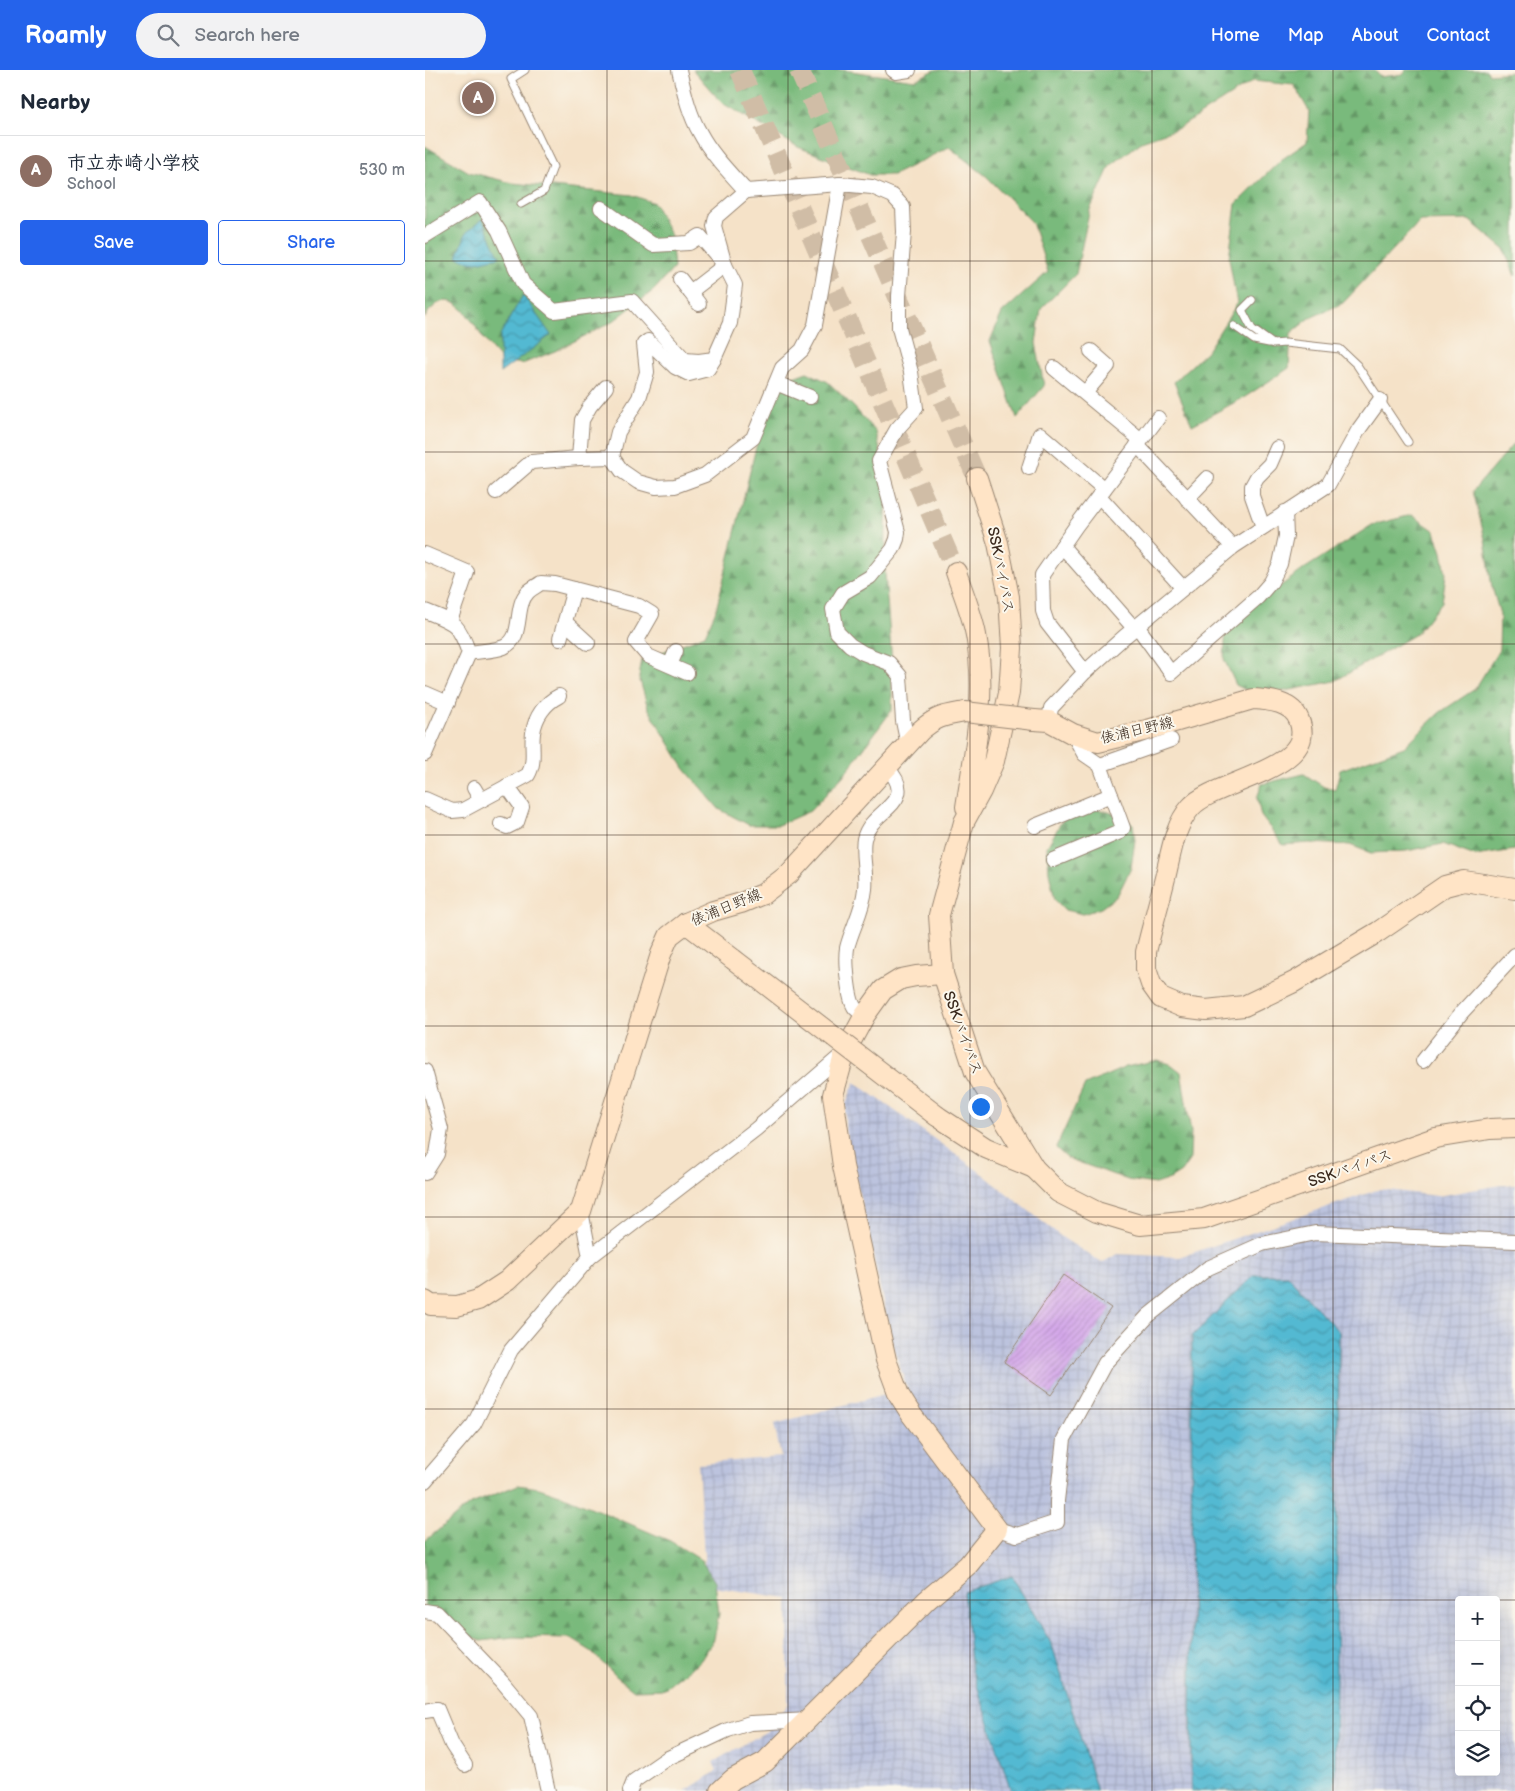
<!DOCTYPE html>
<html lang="en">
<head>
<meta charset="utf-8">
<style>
	:root { --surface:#fff; --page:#f2f2f3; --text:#1f2937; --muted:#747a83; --line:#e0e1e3; --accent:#2563eb }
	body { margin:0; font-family:"Balsamiq Sans","Klee One",sans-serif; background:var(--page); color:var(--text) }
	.controls { position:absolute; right:15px; bottom:15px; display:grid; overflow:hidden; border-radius:5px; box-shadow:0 5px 20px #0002 }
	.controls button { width:45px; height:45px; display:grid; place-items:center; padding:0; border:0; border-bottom:1px solid var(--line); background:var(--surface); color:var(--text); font:25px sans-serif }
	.you { position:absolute; left:555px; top:1036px; width:18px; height:18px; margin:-12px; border:4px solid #fff; border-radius:50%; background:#1a73e8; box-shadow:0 0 0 8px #1a73e833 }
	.badge { display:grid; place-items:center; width:32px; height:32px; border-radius:50%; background:var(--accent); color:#fff; font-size:16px; font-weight:700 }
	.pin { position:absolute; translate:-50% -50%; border:2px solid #fff; box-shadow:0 1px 5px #0006 }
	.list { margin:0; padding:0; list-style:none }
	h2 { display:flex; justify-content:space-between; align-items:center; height:65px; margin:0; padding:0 20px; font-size:21px }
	h2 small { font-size:16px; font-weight:400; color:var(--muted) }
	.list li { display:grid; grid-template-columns:32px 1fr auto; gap:15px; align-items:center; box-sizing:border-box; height:70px; padding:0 20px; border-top:1px solid var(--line) }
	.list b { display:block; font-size:19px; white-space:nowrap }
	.list p { margin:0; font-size:16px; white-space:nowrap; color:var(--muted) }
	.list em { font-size:16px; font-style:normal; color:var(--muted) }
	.actions { display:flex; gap:10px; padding:15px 20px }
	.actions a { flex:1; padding:11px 0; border:1px solid var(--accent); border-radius:5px; text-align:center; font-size:18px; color:var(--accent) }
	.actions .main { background:var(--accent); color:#fff }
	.icon { flex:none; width:28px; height:28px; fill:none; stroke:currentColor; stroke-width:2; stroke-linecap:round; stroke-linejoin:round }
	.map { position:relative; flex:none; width:1090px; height:1721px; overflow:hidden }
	header { display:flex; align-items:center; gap:30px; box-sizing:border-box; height:70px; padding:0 25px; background:var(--accent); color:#fff }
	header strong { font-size:24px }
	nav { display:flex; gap:28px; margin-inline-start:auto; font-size:18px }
	.search { width:350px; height:45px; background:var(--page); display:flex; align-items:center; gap:12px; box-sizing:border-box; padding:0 18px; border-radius:28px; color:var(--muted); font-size:19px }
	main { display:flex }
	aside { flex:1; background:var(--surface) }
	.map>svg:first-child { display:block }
	.industrial { fill:url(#industrial-grid); fill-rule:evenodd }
	.forest { fill:url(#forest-firs); stroke:#5a724d }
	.water { fill:url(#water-waves); stroke:#477278 }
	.building { fill:url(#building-hatch) }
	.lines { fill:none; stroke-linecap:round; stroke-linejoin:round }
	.secondary-tunnel { stroke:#d0bda6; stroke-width:20; stroke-dasharray:20 10; stroke-linecap:butt }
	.lane-casing { stroke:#988673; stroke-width:9 }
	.street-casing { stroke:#988673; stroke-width:16 }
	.secondary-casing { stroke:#988673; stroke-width:22 }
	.lane { stroke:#fff; stroke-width:7 }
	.street { stroke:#fff; stroke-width:14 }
	.secondary { stroke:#ffe4c6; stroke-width:20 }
	.secondary-bridge-casing { stroke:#988673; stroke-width:22; stroke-linecap:butt }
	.secondary-bridge { stroke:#ffe4c6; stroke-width:20 }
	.grid { fill:none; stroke:#3b2a1e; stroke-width:1; stroke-opacity:0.55 }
	.labels { text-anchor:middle; stroke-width:4; stroke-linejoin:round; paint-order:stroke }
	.street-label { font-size:15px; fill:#3b2a1e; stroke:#fbf7ec }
</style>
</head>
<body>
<header>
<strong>Roamly</strong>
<div class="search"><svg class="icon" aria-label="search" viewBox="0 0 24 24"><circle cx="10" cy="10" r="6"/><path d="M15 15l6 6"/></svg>Search here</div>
<nav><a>Home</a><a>Map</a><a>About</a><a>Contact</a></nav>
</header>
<main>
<aside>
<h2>Nearby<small></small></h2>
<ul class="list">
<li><span class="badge" style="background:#8d6e63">A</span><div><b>市立赤崎小学校</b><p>School</p></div><em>530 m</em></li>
</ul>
<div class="actions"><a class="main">Save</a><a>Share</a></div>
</aside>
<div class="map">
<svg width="1090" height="1721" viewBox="0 0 1090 1721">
	<defs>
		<pattern id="industrial-grid" width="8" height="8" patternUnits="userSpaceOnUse" patternTransform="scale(1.25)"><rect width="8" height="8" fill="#bcc3de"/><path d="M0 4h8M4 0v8" fill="none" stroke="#a2a8be"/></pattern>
		<pattern id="forest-firs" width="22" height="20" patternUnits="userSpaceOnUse" patternTransform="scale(1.25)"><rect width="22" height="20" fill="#79ba7c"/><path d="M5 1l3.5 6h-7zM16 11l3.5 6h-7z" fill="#649765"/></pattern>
		<pattern id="water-waves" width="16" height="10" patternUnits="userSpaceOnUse" patternTransform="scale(1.25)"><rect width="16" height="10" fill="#53b9d2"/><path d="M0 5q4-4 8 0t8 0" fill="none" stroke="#4697aa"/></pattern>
		<pattern id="building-hatch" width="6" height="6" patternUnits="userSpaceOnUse" patternTransform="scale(1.25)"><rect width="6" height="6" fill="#d3a4eb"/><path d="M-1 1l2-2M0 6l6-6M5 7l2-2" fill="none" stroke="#ac86be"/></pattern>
	</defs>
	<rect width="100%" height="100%" fill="#fbf7ec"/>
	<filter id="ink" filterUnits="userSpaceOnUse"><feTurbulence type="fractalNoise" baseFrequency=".02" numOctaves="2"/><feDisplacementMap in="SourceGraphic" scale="10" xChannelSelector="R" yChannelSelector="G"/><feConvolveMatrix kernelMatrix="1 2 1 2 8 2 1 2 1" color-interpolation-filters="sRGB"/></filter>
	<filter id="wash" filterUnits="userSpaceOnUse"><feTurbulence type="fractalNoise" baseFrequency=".0096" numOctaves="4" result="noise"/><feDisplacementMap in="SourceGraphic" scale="20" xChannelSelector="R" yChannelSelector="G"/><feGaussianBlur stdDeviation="1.12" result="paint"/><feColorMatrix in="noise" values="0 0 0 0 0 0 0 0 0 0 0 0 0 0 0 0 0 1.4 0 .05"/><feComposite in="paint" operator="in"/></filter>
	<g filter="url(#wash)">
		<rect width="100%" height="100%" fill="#f5e2c8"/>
		<path class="industrial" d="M430,1012l125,90 83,66 39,25 15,-9 63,3 200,-68 57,7 64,-11h14v606h-830l32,-20 -4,-9 54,-31 21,-26v-107l-82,-12 -8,-122 83,-7 -7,-33 133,-36 -14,-41 -48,-217v-25zM1034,1530h37v172h-37z"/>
		<g class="forest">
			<path d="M268,0h149l73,10 20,-10h440l5,7 24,-3 1,-4h81l3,4 26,-2v204l-11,-27 -35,-29 -49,1 -77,82 -33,15 -19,15 -2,35 -44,29 -53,28 -18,-43 33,-31 30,-47 -8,-46 7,-54 45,-44 26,-18 2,-31 -15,-26 -41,-4 -74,47 -35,12 -34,26 -21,46 -13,62 -35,35 -5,34 8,43 -27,32 -27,-77 12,-28 46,-41 -16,-50 -46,-46 -37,-29 -56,28h-23l-72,-28 -76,-44z"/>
			<path d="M0,76l44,26 43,11 120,12 22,8 17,33 3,32 -20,22 -42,32 -57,29 -33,13 -20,-3c-5,-6 -11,-12 -15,-18 -11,-13 -28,-53 -50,-39 -6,5 -9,7 -12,14z"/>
			<path d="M382,302l21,10 26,25 22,25 11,51 -2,91 7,89v47l-49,66 -33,35 -32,14h-29l-30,-16 -35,-41 -36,-60 -9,-31 3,-17 63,-25 11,-25 43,-175 26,-55z"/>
			<path d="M1090,372v408l-40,6 -32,-12 -37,7 -35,2 -21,-8 -41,-2 -26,2 -22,-29 -4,-18 5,-14 42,-10 20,13 11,3 5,-20 64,-23 35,-34 36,-24 24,-39 1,-36 -8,-27 -7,-48 -12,-48z"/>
			<path d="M987,445l23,16 7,21 4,22 -4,28 -26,32 -81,47 -50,10 -29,4 -20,-10 -12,-26 2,-34 81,-58 65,-42z"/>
			<path d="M656,738c20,1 34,4 52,16l2,16 -4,28 -14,28 -16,12 -18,6 -18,-4 -10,-10 -6,-28 -2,-25 15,-26z"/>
			<path d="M732,990l15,5 9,7 10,60 -1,27 -9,13 -11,7 -15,5 -27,-4 -61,-22 -11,-10 29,-63 41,-18z"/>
			<path d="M93,1415l21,3 30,10 101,43 31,19 14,22 4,32 -5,25 -13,21 -37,29 -30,1 -18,-14 -25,-25 -21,-13 -57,-1 -32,4 -35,-15 -21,-18v-67l44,-36z"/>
		</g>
		<g class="water">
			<path d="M57,149l18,38 -28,6 -15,-6 9,-24z"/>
			<path d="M98,225l28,40 -51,38v-38z"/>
			<path d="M829,1205h33l52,57 -4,459h-144l1,-455z"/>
			<path d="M587,1506l40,69 45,146h-86l-39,-121 -8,-78z"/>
		</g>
		<g id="blocks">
			<path class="building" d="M638,1205l48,33 -60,87 -47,-33z"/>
		</g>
	</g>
	<g filter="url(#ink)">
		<use href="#blocks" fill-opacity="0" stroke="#988673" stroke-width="1"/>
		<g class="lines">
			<g class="secondary-tunnel">
				<path d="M315,0l216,502"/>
				<path d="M374,0l178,408"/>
			</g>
			<defs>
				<g id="lane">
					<path d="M96,134l23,-13 9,-24 -42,-88 14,-9"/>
					<path d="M827,230l-10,10 10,19 21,15 12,-1 55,6 17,16 51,77"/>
					<path d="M809,256l20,14 15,3"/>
				</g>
				<g id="street">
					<path d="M254,0c5,21 10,44 21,63 11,21 30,40 46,58l94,-7 32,3 21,9 10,11 1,25 -5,64v32l12,44 5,36 -19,21 -18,32 19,71 -1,7 -4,10 -23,28 -27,16 -10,16 4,23 13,13 13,8 26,10 11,13 3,45 5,24"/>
					<path d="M468,0l3,2 13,-2"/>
					<path d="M176,138l52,37 36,-2 11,-7 25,29 -35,27 -10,-13"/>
					<path d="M0,166l55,-34 19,29 24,53 31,27 78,-10 53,59 14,1 15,-2 16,-36 5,-38 -10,-20 -11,-39 2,-9 30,-26"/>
					<path d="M265,222l9,12"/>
					<path d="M629,298l87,72"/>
					<path d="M351,313l34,14"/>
					<path d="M660,323l23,-27 -17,-15"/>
					<path d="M712,375l96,102"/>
					<path d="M187,387l6,-25 21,-34 8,-26 -3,-28 4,-3 27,26 14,7 19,-5 6,-10"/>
					<path d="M154,388l3,-38 8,-14 16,-19"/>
					<path d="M604,398l11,-34 64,55"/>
					<path d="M71,422l35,-30 48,-4 33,-1 10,14 16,11 18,5 19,-1 30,-11 48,-37 29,-70 20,-18 13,-25 25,-141"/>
					<path d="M674,426l84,92"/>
					<path d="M762,429l20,-21"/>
					<path d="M838,457l-11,-31v-10l5,-9 13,-13 7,-16"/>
					<path d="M637,476l72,82"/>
					<path d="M0,484l42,18 -17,49"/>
					<path d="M0,541c30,12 33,11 44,42l-44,101"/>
					<path d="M140,552l23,21"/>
					<path d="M712,556l34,47 87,-76 13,-15 9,-18 6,-28 -1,-24"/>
					<path d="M135,569l14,-50"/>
					<path d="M44,583c11,-2 25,-2 35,-6 21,-10 9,-40 24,-55 4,-4 9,-6 13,-9l14,1 84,22 13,8 -16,28 12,14 39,17"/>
					<path d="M245,595l6,-14"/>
					<path d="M660,602l-38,-49 -4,-12 -1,-36 34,-49 82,-108"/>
					<path d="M0,623l23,10"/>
					<path d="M624,651l2,-13 34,-36 39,-35 109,-90 95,-62 31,-56 21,-29"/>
					<path d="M648,664l11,20 16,11"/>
					<path d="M49,718l7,12"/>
					<path d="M0,729l27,12 11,-1 65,-35c8,-14 3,-27 5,-42 2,-16 12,-30 26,-37"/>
					<path d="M76,754l6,3 10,-5 5,-15 -15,-21"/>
					<path d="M610,756l76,-31"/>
					<path d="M628,790l67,-28 3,-4 -23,-63 71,-25"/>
					<path d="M440,945c-3,-2 -7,-4 -10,-7 -7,-9 -10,-48 -8,-60 5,-20 16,-38 18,-59 2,-15 -4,-36 -1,-50 6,-30 57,-36 23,-71"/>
					<path d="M998,991l40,-50 52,-56"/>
					<path d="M0,1001l16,58 -4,25 -12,19"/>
					<path d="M156,1141l9,46"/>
					<path d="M0,1411l49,-57 37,-74 79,-93 166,-128 89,-77"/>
					<path d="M572,1459l20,6 40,-13v-21l7,-62 41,-76 43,-47 60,-48 54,-24 53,-11 200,8"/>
					<path d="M0,1541l12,2 65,68 29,35 17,75"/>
					<path d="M0,1641l12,-2 15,36 13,20"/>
					<path d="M205,1721l4,-10 32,-22 62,-29 22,-7 59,-3"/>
				</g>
				<g id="secondary">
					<path d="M552,408l21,65 11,54 3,51 -3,45 -15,68 -13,30 -17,31 -25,93 4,59 32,98 59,96 24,24 39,20 43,13 64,-6 231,-81 55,-9 25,-1"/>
					<path d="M531,502c7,21 16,42 20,63 11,58 -1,115 -10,172"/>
					<path d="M609,650l15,1 24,13 25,8 49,-12 106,-31c17,1 39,3 46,21 20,50 -84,60 -108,87 -17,19 -20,47 -26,71 -6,25 -13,49 -19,74v17l5,15 10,14 21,9 24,3 38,-4 50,-24 84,-50 67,-46 19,-5 51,8"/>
					<path d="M261,853l47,36"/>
					<path d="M512,1046l49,32 48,20"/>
					<path d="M0,1231l6,4 26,1 21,-6 29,-19 74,-70 80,-257 8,-18 17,-13 27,-12 28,-8 22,-9 26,-20 131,-143c17,-15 23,-15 45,-19"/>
					<path d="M295,1721l13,-12 32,-17 162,-162 41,-35 29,-36 -86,-115 -12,-19 -13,-35 -43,-194 -10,-71 12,-43 20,-37 18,-25 18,-11 15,-3 27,-2"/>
				</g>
			</defs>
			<use href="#lane" class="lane-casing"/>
			<use href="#street" class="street-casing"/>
			<use href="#secondary" class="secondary-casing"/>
			<use href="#lane" class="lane"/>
			<use href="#street" class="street"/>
			<use href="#secondary" class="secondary"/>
			<defs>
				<g id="secondary-bridge">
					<path d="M540,642l69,8"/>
					<path d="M308,889l204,157"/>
				</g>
			</defs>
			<use href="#secondary-bridge" class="secondary-bridge-casing"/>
			<use href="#secondary-bridge" class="secondary-bridge"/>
		</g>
	</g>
	<path class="grid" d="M182,0v1721M363,0v1721M545,0v1721M727,0v1721M908,0v1721M0,191h1090M0,382h1090M0,574h1090M0,765h1090M0,956h1090M0,1147h1090M0,1339h1090M0,1530h1034M1071,1530h19"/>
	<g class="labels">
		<g class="street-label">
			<text transform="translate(576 500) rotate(79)" y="5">SSKバイパス</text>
			<text transform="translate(712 660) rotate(-13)" y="5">俵浦日野線</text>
			<text transform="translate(301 837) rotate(-22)" y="5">俵浦日野線</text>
			<text transform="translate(538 963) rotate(70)" y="5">SSKバイパス</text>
			<text transform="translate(925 1098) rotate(-19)" y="5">SSKバイパス</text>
		</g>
	</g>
</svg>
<div class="controls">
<button>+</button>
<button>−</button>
<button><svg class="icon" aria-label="locate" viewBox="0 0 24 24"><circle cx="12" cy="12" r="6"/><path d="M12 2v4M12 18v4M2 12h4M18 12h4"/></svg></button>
<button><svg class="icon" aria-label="layers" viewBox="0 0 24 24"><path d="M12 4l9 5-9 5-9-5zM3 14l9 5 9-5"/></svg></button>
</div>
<div class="you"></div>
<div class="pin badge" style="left:53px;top:28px;background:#8d6e63">A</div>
</div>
</main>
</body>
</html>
